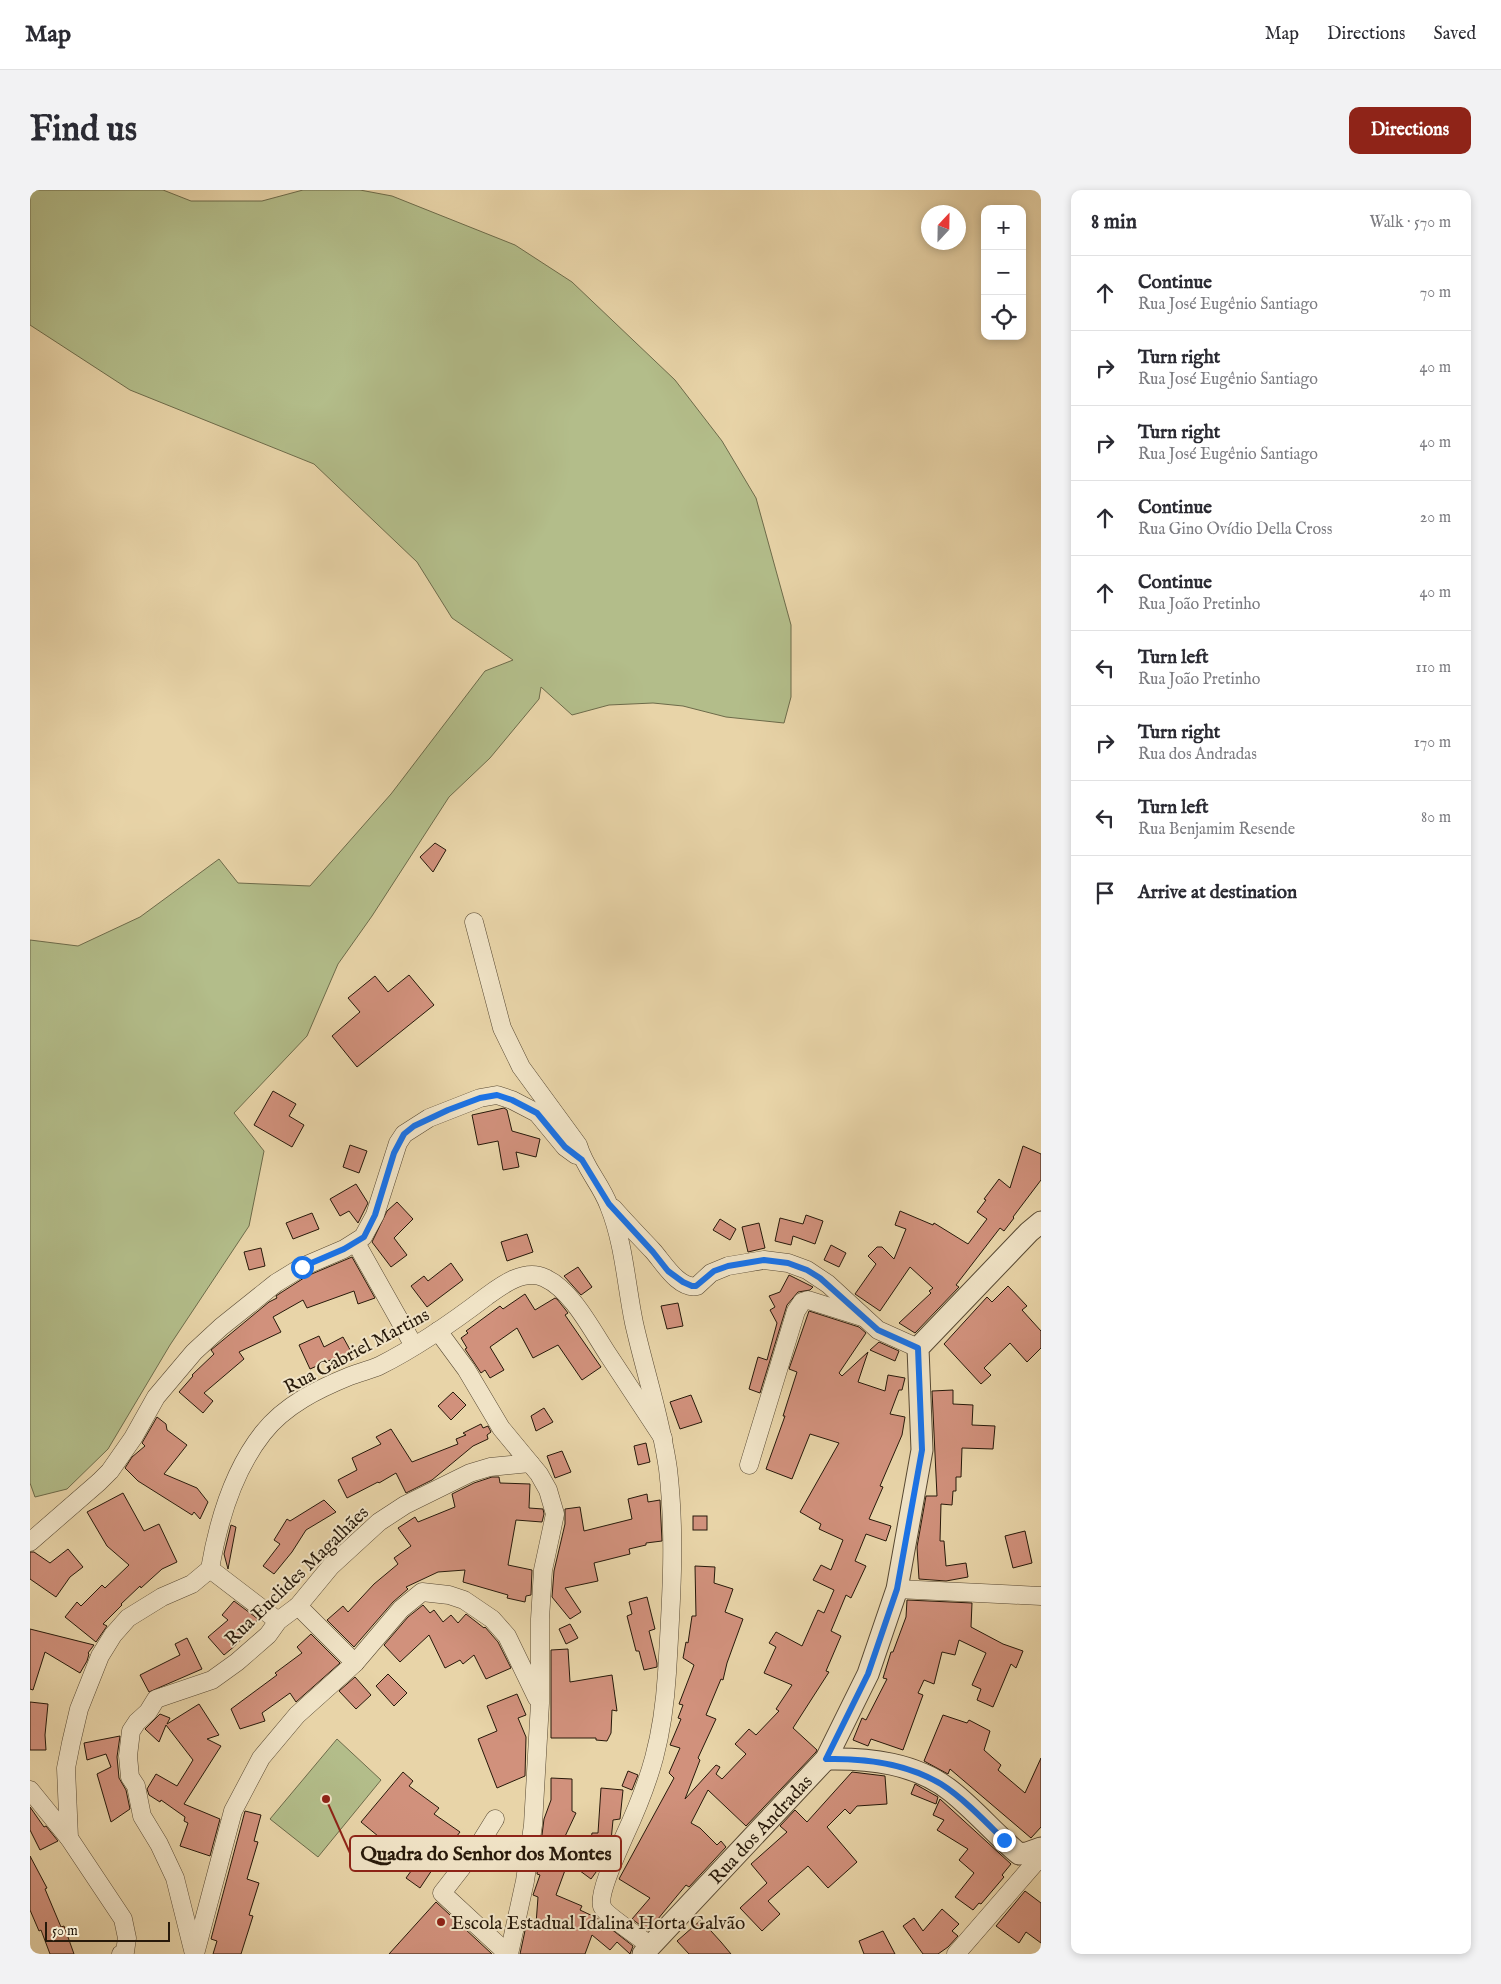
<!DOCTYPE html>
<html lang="en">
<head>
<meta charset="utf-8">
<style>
	:root { --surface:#fff; --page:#f2f2f3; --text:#2b2b33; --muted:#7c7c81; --line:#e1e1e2; --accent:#8f2418 }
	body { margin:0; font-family:"IM FELL English",serif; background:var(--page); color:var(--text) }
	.controls { position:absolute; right:15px; top:15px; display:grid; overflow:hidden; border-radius:10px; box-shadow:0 2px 8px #0003 }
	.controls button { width:45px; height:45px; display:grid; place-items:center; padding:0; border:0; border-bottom:1px solid var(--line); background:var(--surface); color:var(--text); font:25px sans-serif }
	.compass { position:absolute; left:891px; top:15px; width:45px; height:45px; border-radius:50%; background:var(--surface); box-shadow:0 2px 8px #0003; rotate:22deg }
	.scale { position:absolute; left:15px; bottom:12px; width:125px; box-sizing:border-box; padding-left:5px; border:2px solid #27190a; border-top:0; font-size:14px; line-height:18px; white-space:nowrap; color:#27190a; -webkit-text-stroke:4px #f0e3c6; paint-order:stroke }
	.stop { position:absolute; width:15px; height:15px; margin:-11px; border:4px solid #1a73e8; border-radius:50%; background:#fff }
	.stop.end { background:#1a73e8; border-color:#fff; box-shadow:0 1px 5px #0008 }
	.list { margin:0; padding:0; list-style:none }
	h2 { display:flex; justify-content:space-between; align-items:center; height:65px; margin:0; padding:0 20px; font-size:21px }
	h2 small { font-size:16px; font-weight:400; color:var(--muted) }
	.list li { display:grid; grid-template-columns:32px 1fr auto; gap:15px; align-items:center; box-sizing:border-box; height:75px; padding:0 20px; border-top:1px solid var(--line) }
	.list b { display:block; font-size:19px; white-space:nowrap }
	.list p { margin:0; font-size:16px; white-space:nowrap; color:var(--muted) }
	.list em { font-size:16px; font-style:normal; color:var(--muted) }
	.icon { flex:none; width:28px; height:28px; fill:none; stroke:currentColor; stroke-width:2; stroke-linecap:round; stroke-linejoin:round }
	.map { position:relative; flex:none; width:1011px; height:1764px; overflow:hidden; border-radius:10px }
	header { display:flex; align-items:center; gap:30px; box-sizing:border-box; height:70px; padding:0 25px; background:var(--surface); border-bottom:1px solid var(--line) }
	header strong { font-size:24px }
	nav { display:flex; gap:28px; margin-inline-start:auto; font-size:18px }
	.intro { display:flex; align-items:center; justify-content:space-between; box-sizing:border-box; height:120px; padding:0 30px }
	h1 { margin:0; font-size:35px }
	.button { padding:12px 22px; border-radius:10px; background:var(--accent); color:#fff; font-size:18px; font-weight:700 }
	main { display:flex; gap:30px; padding:0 30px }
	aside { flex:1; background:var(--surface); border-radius:10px; box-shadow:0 2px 8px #0003 }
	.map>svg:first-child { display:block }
	.green { fill:#b3bd8a; stroke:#6d6b4a }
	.building { fill:#d1917c; stroke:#27190a }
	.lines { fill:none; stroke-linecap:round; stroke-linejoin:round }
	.minor-casing { stroke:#574832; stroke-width:19 }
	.tertiary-casing { stroke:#574832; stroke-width:23 }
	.minor { stroke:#f0e3c6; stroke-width:18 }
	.tertiary { stroke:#f0e3c6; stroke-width:21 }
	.route { stroke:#1a73e8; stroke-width:6 }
	.poi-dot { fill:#8f2418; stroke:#f0e3c6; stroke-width:2 }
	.labels { text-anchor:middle; stroke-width:4; stroke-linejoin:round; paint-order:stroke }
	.street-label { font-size:19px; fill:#27190a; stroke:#f0e3c6 }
	.poi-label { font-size:19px; fill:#27190a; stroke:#f0e3c6; text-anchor:start }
	.leader { fill:none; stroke:#8f2418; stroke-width:2 }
	.callout-dot { fill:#8f2418; stroke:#f0e3c6; stroke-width:2 }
	.callout { fill:#f0e3c6; stroke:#8f2418; stroke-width:2 }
	.callout-label { font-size:20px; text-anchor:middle; font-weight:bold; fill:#27190a }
</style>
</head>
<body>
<header>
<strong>Map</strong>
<nav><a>Map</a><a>Directions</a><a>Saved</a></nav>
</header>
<div class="intro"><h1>Find us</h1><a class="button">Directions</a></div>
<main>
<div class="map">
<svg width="1011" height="1764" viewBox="0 0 1011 1764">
	<rect width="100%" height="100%" fill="#e8d4a8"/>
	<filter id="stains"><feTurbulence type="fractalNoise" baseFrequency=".004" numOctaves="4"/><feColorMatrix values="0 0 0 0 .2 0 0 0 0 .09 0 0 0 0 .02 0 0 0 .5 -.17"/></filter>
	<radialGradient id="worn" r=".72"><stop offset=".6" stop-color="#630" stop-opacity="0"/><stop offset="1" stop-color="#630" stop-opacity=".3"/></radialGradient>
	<g class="green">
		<path d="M0,0h133l28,11h71l41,-11h57l32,6 123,49 57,37 103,98 47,61 34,57 35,127v72l-7,26 -58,-6 -43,-11 -30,-3 -44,2 -37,10 -31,-28 -2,12 -49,59 -41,39 -77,119 -34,48 -31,72 -73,77 30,38 -15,75 -79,119 -62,104 -41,40 -32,8 -5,-14v-543l48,6 62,-29 79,-58 19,24 72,3 81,-92 94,-123 28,-11 -61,-42 -35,-56 -103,-98 -184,-74 -100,-65z"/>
		<path d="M307,1549l44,41 -63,77 -48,-38z"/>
	</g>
	<g class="building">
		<path d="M405,653l11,7 -13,22 -13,-15z"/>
		<path d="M379,785l25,30 -77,62 -25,-31 28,-24 -12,-14 27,-22 13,16z"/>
		<path d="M243,901l23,13 -7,12 15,9 -12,22 -38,-22z"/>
		<path d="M474,918l3,2 5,21 28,8 -4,18 -20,-5 3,15 -16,3 -5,-29 -20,4 -6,-30z"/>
		<path d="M320,955l17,6 -8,22 -16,-6z"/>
		<path d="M993,956l18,8v26l-28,37 1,1 -10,13 -4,-3 -44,57 3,2 -44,46 -16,-10 32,-30 -2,-2 4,-3 -23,-21 -30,44 -25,-17 21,-30 -8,-8 9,-9h5l12,12 12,-30 -11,-4 5,-14 33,14 1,-2 34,21 19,-25 -10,-7 9,-12 -2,-1 15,-20 11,9z"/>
		<path d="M326,994l12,19 -10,20 -9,-12 -9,5 -10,-17z"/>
		<path d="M367,1012l16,17 -19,19 13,17 -16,12 -19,-25 15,-31z"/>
		<path d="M282,1023l7,16 -26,10 -7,-16z"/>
		<path d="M776,1025l17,6 -8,23 -22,-8 -2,9 -16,-4 5,-23 23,6z"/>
		<path d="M690,1029l16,10 -6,11 -17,-10z"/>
		<path d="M729,1033l6,25 -17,4 -6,-25z"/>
		<path d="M497,1044l6,18 -26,9 -6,-19z"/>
		<path d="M801,1055l15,8 -7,14 -15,-7z"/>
		<path d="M231,1058l4,18 -16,4 -5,-18z"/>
		<path d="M322,1067l23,41 -17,6 -4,-13 -47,17 -4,-8 -30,17 8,15 -42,20 5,7 -40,34 9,8 -10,12 -24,-21 14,-16 -1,-1 22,-21 -3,-4 58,-48 8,-4 -1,-2 6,-4 25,-16z"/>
		<path d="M421,1073l12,17 -36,27 -16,-21 13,-10 4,5z"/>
		<path d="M548,1077l14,20 -11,8 -17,-19z"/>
		<path d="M759,1085l24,12 -3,3 -12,2 -11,13 -27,88 -11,-4 9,-32 9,3 10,-37 -7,-13 5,-3 -6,-11 11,-4z"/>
		<path d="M978,1096l19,20 -5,4 19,21v17l-14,14 -17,-19 -26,25 7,7 -10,9 -37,-40 43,-47 5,5z"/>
		<path d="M495,1104l10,16 20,-12 2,1 8,10 3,4 -3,2 36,52 -19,13 -24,-35 -25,13 -16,-30 -27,19 14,23 -14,8 -5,-8 -4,3 -16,-24 2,-1 -6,-10 7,-5 -2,-2 34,-25 3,3z"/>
		<path d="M648,1113l5,23 -16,3 -6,-23z"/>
		<path d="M779,1121l50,16 7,6 -27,40 3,3 26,-24 -10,30 27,9 3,-16 17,3 -3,12h-3l-9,24 15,3 -3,18 -22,51 3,1 -14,32 22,7 -5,15 -20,-7 -11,27 11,5 -15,32 -5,-3 -15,36 10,5 -15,35 3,1 -36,56 24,22 -1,2 -70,74 -38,-36 -17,33 9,5 17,17 4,-4 5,6 -37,40 -3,-2 -38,46 -16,-12 18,-21 -31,-19 55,-101 -5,-5 11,-25 -10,-3 11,-26 -3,-1 5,-13 -4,-1 15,-39 -11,-7 3,-16 2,1 4,-27h4l-1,-50 20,1 -1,16 19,6 -8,23 18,7 -16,44 -4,17 -2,-1 -15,36 10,4 -18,39 2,2 -15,39 31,-34 4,2 -4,7 6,5 24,-25 -11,-10 14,-15 7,6 23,-24 -3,-2 16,-24 -28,-12 12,-26 -7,-4 7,-11 26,14 16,-36 6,3 10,-23 -21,-10 8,-15 10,5 12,-30 -24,-11 2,-5 -21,-12 39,-69 -29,-9 -18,45 -26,-10 19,-53h-2l14,-44 -8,-3z"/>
		<path d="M289,1146l5,11 19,-10 10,18 -15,8 -3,-5 -25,11 -11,-24z"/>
		<path d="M849,1152l20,9 -4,10 -25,-11z"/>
		<path d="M923,1200v14l20,1 -1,20 23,1 -2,23 -31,-1 -1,29h-5v14h-3l-1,14 -11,-1 -1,37h4l2,25 20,-3 2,14 -22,4 -27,-2 -2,-32 9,-51h11l-5,-105z"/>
		<path d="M423,1202l13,13 -15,15 -13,-14z"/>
		<path d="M661,1205l11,27 -22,7 -10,-27z"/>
		<path d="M514,1218l9,14 -17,9 -5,-15z"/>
		<path d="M127,1227l9,7 1,6 20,15 -23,29 33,14 11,14 -8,17 -6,-7 -2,3 -54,-34 -13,-13 7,-11 13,-11 -3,-3z"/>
		<path d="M451,1234l2,4 5,-2 3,6 -4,3 1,4 -15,7 -41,34 -26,13 -10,-20 -17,10 -1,-1 -31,16 -9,-18 19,-10 -5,-12 29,-14 -5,-7 15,-8 21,33 46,-18 -2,-5 10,-4 -3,-2z"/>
		<path d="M616,1253l4,19 -12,3 -4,-19z"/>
		<path d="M532,1261l9,21 -16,6 -8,-22z"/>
		<path d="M462,1287h7l1,6 30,1 -1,24 14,1 1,5 -2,8 -26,-2 -8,45 24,5 -1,25 -5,1 -1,6 -18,-4 1,-3 -45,-13 2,-12 -27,2 -32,15 2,2 -15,13 -39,45 -27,-27 16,-14 5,6 26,-28 24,-20 -4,-6 17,-12 -13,-18 17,-11 3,5 37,-15 -3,-13 22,-11z"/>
		<path d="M93,1303l21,38 15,-7 18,38 -15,7 -21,19 -1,-2 -19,18 1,1 -19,19 4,2 -11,16 -31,-25 12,-15 4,4 21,-21 3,3 24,-23 -22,-19 -20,-34z"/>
		<path d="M617,1304l1,8 12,-2 2,41 -16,2v2l-17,4 1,5 -36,9 4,18 -33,7 16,24 -11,7 -18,-22 2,-26 11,-47v-15l15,-2 4,24 48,-12 -4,-20z"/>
		<path d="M294,1310l12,12 -30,18 -14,22 -18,22 -11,-8 17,-22 -6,-4 13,-21 3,2z"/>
		<rect x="663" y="1326" width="14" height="14"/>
		<path d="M201,1335l5,2 -8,42 -4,-15z"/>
		<path d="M995,1341l7,32 -19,5 -8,-32z"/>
		<path d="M38,1359l15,18 -13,10 -14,20 -26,-18v-27h4l16,11z"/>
		<path d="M617,1407l8,32 -6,2 8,32v4l-13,3 -5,-19h-3l-9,-35 5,-2 -3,-12z"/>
		<path d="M877,1410l65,3 -1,24 32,17 20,7 -7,17 -5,-4 -18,43 -16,-7 4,-11 -9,-4 14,-32 -27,-13 -4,15 -13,-3 -8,32 -10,-4 -6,13 5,2 -20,55 -32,-11 -3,7 -15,-6 9,-22 4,2 21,-41 -4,-1 8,-26h2l13,-35z"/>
		<path d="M204,1411l24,18 -22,26 -12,10 -16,-18 20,-17 -6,-5z"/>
		<path d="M393,1415l7,8 4,-3 9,12 8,-7 7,8 8,-9 18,14 1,-1 13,15 13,26 -25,11 -12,-24 -11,9 -3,-4 -15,8 -16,-33 -29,27 -16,-17 24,-28z"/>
		<path d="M540,1434l8,14 -12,6 -7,-15z"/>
		<path d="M0,1439l64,16 -6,8 1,1 -2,7 -7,12 -35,-21 -12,38 -3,-1z"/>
		<path d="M281,1444l29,29 -44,39 -6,-9 -28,20 3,8 -25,8 -9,-20 46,-34 -2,-2 27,-20 -5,-6z"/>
		<path d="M157,1448l15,31 -53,23 -9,-17 40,-20 -5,-11z"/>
		<path d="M538,1459l2,33 42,-7 5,36 -5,-1 -1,23 -4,8 -11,-1v-2h-45v-88z"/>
		<path d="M358,1484l19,19 -13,13 -18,-20z"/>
		<path d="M325,1487l16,18 -15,14 -17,-18z"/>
		<path d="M487,1504l9,21 -8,3 8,19 -1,39 -28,12 -19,-49 19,-8 -10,-25z"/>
		<path d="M0,1512l18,2 -3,31 1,15h-16z"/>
		<path d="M169,1514l20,31 -12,4 14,7 -37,58 36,15 -10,37 -30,-10 8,-23 -4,-2 1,-4 -24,-17 -1,2 -11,-7 -2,-6 9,-15 21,12 16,-26 -27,-35 -7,17 -14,-13 15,-15 10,4 -3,6z"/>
		<path d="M913,1525l24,8 2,-3 21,11 -6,19 17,15 -3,5 27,23 16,-35v69l-10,11 -81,-69 -2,5 -24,-13z"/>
		<path d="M90,1546l-3,21 2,21 7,12 4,19 -19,13 -14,-48 14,-7 -5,-13 -19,6 -3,-17z"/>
		<path d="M598,1581l10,4 -6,15 -10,-4z"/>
		<path d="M373,1582l10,9 -4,5 30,22 -5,6 26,18 -7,9 6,5 -14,20 -7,-5 -18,27 -14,-10 8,-11 -32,-23 2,-3 -23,-19z"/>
		<path d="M822,1582l33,4 2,28 -30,2 -7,8 -5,-5 -18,18 30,35 -29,26 -20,-22 -40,35 12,13 -18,17 -22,-23 27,-25 -16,-19 36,-32 -7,-6 15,-16 12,12z"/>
		<path d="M521,1588l21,1v32l4,2 -16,34 22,9 8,-10 2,-13h6l3,-45 22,2 -3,29 -7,1 -2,21 -12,27 -8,11 -23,-17 -12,33 26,11 -2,4 17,8 36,28 -3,8 -13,-12 -7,8 -18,-15 -7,19h-65l6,-28 10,-2 2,-27 -5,-2 7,-20 -3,-1 1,-10 7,-20 -4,-1 3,-24 7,-19z"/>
		<path d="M885,1594l23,13 -2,7 -25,-10z"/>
		<path d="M910,1609l71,65 -9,11 2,2 -23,27 -2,-1 -6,7 -18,-13 19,-24 -15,-13 9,-11 -31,-19 7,-10 -11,-5z"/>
		<path d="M0,1617l14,20 2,-1 12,15 -18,9 -10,-20z"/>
		<path d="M215,1621l16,4 -7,26 4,1 -11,37 12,4 -10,32 4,1 -12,38h-28l4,-13 -6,-2z"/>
		<path d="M0,1666l17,32 -2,1 16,38 3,-1 10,28h-24l-9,-24 -2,1 -9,-21z"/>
		<path d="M995,1701l16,12v40l-15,-11 -7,11 -23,-17z"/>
		<path d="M406,1712l56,52h-103z"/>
		<path d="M912,1719l17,15 -7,7 6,5 -10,11 -10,7h-15l-20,-28 11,-8 9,13z"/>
		<path d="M671,1730l20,22 10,12h-42l-12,-13z"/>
		<path d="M853,1741l12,23h-31l-5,-13z"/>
	</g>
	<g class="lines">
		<defs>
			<g id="minor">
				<path d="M444,732l28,106 19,39 57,78c7,24 23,39 31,61 15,37 17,78 25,117 11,49 27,96 34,146 8,68 3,136 -1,204 -4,65 -16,106 -43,164 -6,14 -26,56 -22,69 2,8 40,33 49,40"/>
				<path d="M583,1018c13,15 27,29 40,43 10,11 26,39 44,35l14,-13 17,-7 36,-6 24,3 19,7 21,14 50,46 40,18"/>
				<path d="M326,1053l58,103"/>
				<path d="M408,1141l28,38 35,59 38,46 9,16 7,24 -12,56 -3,49v84l-7,122 -8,56 -16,73"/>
				<path d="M719,1275l47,-154 6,-9 6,-2 54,17"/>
				<path d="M0,1352l69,-60 11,-11 23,-33 23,-41 38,-45 27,-25 55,-44 26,-16 42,-18 19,-12 12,-22 23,-72 6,-9 25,-16 51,-20 17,-3 15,5 25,13 28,34 11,8"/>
				<path d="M180,1379l68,52"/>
				<path d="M867,1399l144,7"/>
				<path d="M268,1416l57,57"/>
				<path d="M0,1600l39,48"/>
				<path d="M465,1629l-18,29 -35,45 66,61"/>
				<path d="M91,1764l4,-2 2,-14 -4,-19 -54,-81 -3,-70 5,-25 8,-34 21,-53 13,-21 15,-17 34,-21 30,-13 18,-15c8,-47 23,-98 53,-136 22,-28 55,-44 87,-57 10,-4 20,-6 29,-10 38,-19 74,-44 108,-70 15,-11 38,-28 58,-18 27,12 48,54 64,78 18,27 36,55 54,82"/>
				<path d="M164,1764l-19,-76 -16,-34 -17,-28 -6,-30 -6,-9 -2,-21 3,-25 6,-9 11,-10 8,-13 56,-19 25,-18 31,-27 10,-14 20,-15 33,-40 48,-44 26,-17 65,-32 20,-6 40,-4"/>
				<path d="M165,1764l38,-143 28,-53 36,-43 58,-52 46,-54 21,-17 27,3 15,5 28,19 15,17 30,62"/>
				<path d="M926,1764l85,-98"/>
			</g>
			<g id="tertiary">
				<path d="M796,1569c43,-1 90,4 125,32 24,19 44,43 68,63l8,-1 14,-5"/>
				<path d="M613,1764l183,-195 42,-85 29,-85 25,-139 -4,-102 111,-116 12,-10"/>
			</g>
		</defs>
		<use href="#minor" class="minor-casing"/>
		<use href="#tertiary" class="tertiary-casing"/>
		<use href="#minor" class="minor"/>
		<use href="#tertiary" class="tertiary"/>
	</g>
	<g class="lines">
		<path class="route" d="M272,1077l42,-18 20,-12 11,-22 19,-62 10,-19 10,-8 34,-16 32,-12 17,-3 15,5 25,13 28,34 17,13 27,44 44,48 15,19 15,11 9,4h4l18,-15 14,-5 36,-6 24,3 19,7 13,8 58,52 40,18 4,102 -25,139 -29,85 -42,85c40,-1 80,4 115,25 21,13 45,38 63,56"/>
	</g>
	<circle class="poi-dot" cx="411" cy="1732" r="5"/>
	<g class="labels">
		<g class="street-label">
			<text transform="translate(326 1160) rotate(-28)" y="7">Rua Gabriel Martins</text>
			<text transform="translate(266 1385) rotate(-44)" y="7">Rua Euclides Magalhães</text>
			<text transform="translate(730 1639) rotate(-47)" y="7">Rua dos Andradas</text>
		</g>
		<g class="poi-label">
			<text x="421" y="1739">Escola Estadual Idalina Horta Galvão</text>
		</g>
	</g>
	<path class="leader" d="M296 1609L320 1663"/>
	<circle class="callout-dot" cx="296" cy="1609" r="5"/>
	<rect class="callout" x="320" y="1646" width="271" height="35" rx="5"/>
	<g class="callout-label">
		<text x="456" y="1670">Quadra do Senhor dos Montes</text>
	</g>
	<rect width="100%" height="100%" filter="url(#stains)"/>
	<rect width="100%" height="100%" fill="url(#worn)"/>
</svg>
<div class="controls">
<button>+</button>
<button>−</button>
<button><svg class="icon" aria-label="locate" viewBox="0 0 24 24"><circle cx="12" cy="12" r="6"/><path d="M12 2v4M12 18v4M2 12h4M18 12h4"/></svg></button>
</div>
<svg class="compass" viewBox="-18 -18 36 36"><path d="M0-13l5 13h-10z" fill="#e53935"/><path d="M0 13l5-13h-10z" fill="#7c7c81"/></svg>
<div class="scale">50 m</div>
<div class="stop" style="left:272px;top:1077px"></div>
<div class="stop end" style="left:974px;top:1650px"></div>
</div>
<aside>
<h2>8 min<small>Walk · 570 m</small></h2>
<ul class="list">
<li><svg class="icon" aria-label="ahead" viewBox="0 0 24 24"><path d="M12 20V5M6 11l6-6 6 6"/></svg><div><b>Continue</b><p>Rua José Eugênio Santiago</p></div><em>70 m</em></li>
<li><svg class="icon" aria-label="right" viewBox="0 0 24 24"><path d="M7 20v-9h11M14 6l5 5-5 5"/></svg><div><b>Turn right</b><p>Rua José Eugênio Santiago</p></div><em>40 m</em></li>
<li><svg class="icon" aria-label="right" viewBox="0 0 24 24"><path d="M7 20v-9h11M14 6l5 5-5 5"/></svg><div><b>Turn right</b><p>Rua José Eugênio Santiago</p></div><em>40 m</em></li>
<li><svg class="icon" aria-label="ahead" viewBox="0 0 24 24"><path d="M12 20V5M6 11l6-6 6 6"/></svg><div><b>Continue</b><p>Rua Gino Ovídio Della Cross</p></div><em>20 m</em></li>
<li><svg class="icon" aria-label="ahead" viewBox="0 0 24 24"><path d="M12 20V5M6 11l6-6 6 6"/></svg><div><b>Continue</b><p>Rua João Pretinho</p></div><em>40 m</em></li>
<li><svg class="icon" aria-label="left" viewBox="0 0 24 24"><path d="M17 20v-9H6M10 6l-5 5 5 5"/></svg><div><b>Turn left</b><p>Rua João Pretinho</p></div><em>110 m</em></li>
<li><svg class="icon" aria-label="right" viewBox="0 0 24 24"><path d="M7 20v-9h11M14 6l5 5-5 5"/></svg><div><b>Turn right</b><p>Rua dos Andradas</p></div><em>170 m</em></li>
<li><svg class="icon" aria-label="left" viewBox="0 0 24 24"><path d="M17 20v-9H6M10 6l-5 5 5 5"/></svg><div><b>Turn left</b><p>Rua Benjamim Resende</p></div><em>80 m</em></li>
<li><svg class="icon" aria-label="arrive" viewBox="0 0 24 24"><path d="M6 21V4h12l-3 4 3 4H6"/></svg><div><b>Arrive at destination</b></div></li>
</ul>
</aside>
</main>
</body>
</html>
